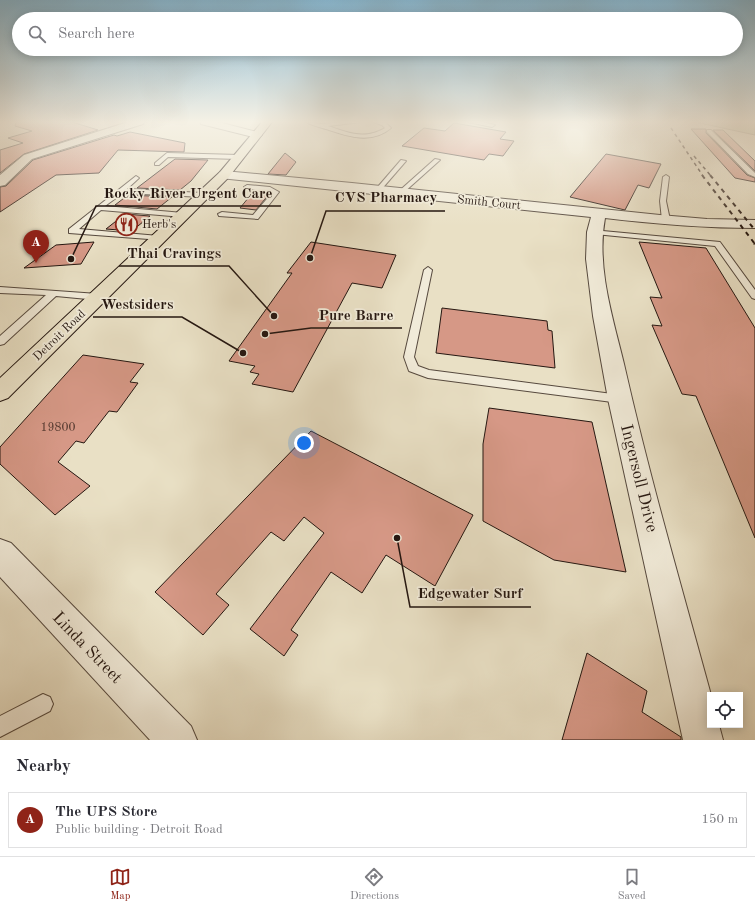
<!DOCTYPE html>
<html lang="en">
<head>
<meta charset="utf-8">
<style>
	:root { --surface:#fff; --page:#f2f2f3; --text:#2b2b33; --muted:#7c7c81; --line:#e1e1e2; --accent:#8f2418 }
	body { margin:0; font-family:"Old Standard TT",serif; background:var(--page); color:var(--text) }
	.controls { position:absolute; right:12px; bottom:12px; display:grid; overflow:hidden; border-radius:0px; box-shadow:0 2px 10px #0003 }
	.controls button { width:36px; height:36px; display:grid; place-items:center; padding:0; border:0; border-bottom:1px solid var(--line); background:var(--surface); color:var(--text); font:20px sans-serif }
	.you { position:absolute; left:304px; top:443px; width:14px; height:14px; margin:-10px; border:3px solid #fff; border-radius:50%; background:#1a73e8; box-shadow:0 0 0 6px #1a73e833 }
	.badge { display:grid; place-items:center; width:26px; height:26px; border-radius:50%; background:var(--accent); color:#fff; font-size:13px; font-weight:700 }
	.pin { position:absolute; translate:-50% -33px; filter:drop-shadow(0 1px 2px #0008) }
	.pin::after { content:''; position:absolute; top:21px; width:14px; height:12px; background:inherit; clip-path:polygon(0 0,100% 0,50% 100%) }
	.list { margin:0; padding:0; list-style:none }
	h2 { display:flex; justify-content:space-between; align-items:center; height:52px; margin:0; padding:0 16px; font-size:17px }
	h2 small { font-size:13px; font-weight:400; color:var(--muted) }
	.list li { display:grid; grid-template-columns:26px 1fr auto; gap:12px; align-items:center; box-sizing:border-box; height:56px; margin:0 8px 8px; padding:0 8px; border:1px solid var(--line); border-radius:0px }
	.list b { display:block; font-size:15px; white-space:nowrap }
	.list p { margin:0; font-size:13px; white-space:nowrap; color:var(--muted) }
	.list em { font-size:13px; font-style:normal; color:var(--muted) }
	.icon { flex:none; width:22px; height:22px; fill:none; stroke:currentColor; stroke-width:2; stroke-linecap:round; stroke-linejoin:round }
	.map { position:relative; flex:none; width:755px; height:740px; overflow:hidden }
	.search { position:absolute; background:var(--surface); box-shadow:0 2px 10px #0003; left:12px; right:12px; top:12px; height:44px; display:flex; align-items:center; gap:10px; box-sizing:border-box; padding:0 14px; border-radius:22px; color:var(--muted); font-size:15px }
	.sheet { height:116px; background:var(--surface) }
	nav { display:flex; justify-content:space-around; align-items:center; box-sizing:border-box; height:56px; border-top:1px solid var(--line); background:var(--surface); font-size:11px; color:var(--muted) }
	nav a { display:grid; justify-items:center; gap:2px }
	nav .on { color:var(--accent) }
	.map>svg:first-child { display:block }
	.green { fill:#b6c295; stroke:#6e6c53 }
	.building { fill:#d69886; stroke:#251711 }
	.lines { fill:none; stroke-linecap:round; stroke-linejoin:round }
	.service-casing { stroke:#56493e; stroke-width:2 }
	.minor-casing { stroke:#56493e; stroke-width:2 }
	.primary-casing { stroke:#251711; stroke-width:2 }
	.service { fill:#f1ebd9; fill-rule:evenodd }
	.minor { fill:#f1ebd9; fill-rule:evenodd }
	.primary { fill:#e9e0c5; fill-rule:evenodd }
	.rail-far2 { stroke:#251711; stroke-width:1.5; stroke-dasharray:3.5 3.5; stroke-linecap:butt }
	.rail-far1 { stroke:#251711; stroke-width:2; stroke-dasharray:4.5 4.5; stroke-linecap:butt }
	.rail { stroke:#251711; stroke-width:2.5; stroke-dasharray:5.5 5.5; stroke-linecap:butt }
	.labels { text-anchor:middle; stroke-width:3.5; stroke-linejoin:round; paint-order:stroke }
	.far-street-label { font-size:12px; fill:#251711; stroke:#f1ebd9 }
	.far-poi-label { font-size:12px; fill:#251711; stroke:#f1ebd9; text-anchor:start }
	.number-label { font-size:12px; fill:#51372e }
	.near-street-label { font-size:17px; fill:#251711; stroke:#f1ebd9 }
	.leader { fill:none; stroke:#251711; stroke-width:1.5 }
	.callout-dot { fill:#251711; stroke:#f1ebd9; stroke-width:1.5 }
	.callout-label { font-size:15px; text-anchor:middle; font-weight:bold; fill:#251711; stroke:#f1ebd9; stroke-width:3.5; stroke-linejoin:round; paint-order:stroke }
</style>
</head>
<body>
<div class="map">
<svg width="755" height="740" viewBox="0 0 755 740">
	<rect width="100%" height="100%" fill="#e9e0c5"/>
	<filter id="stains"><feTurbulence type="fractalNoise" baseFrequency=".005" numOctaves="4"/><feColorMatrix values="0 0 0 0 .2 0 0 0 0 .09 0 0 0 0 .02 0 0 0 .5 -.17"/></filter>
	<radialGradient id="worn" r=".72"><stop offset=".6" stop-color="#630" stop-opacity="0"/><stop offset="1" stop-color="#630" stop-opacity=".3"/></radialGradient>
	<path class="green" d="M695,122h60v13z"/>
	<g class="building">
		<path d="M16,122h56l26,8 -74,24 -24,19v-23l23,-7 -15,-5 24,-7 -17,-5z"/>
		<path d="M454,123l52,9 -6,7 14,2 -11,15 -14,-2 -5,6 -82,-14 22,-18 21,3z"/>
		<path d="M691,129h15v4l41,42 8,3v4l-20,-4z"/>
		<path d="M713,130h10l32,31v10z"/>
		<path d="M130,132l55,11 -1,9 -66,-2 -19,23 -43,2 -56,37v-25l6,-1 27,-26 81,-25 3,1z"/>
		<path d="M285,153l11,9 -10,13 -18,-1z"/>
		<path d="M606,154l55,10 -12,24 -11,-3 -13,25 -55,-13z"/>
		<path d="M175,159l33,1 -17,21 -11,9 -43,-2z"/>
		<path d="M254,191l15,3 -13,16 -16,-2z"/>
		<path d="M128,195l44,2 -15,12 -42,-4z"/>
		<path d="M125,214l25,2 -18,15 -26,-2z"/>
		<path d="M94,242l-13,22 -57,4 32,-23z"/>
		<path d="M311,242l85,13 -14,33 -30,-5 -59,109 -41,-8 7,-10 -9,-2 5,-6 -26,-5 63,-88h-5z"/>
		<path d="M639,242l67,6 49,80v210l-59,-142 -14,-2 -30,-69 10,1 -12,-29 12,1z"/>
		<path d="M442,308l105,13 1,9 4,1 3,37 -119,-15z"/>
		<path d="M83,355l61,9 -14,18 8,1 -21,29 -8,-1 -25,32 -8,-2 -18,21 32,24 -35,29 -55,-51v-17z"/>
		<path d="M489,408l103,14 34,150 -72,-12 -71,-39v-77z"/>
		<path d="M311,431l162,84 -38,71 -49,-31 -24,38 -31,-21 -40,58 7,5 -14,21 -34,-27 74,-96 -20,-16 -20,24 -13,-9 -55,62 13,11 -26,30 -48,-43z"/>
		<path d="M587,653l60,38 -5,21 39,25v3h-119z"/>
	</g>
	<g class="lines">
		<defs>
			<g id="service">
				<path d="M306,122l17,2 18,-2h20l-33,4c21,7 36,14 57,2l-3,-3 -9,-3 13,1 5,5c-20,17 -44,8 -65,1 -7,-2 -15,-4 -20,-7z"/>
				<path d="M468,122h14l13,3 -3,2z"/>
				<path d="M707,130h4l44,43v4l-7,-3 -41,-42z"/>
				<path d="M167,153l72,2 3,2 -3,2 -71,-2 -9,8h-4v-2z"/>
				<path d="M435,159l5,1 -38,34h-4v-2z"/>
				<path d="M401,160l5,1 -26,30h-4v-2z"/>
				<path d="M666,175l3,2 -3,24 4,19 -4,2 -4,-2 -2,-19 3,-24z"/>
				<path d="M136,176l3,2 -12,11 76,4 3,2 -3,2 -80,-4 -18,13 78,7 4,2 -4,2 -82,-7 -22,19 80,7 4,2 -1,2 -93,-7v-4z"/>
				<path d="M247,185l23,2 9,5 -21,27 -39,-3 -1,-2 4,-2 31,3 19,-22 -27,-5 -1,-1z"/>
				<path d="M592,230l128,12 35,48v9l-3,-1 -37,-52 -120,-12 -4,-2z"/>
				<path d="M428,267l4,3 -18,87 4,9 11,4 191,25 4,1 2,3 -2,3 -4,1 -192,-25 -19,-7 -5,-14 20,-87z"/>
				<path d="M0,287l98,7 5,3 -5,3 -42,-4 -52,48 -4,1v-9l46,-41 -46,-2z"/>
				<path d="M43,694l7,3 3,7 -3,7 -50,26v-21z"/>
			</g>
			<g id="minor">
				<path d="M128,122h16l-1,2 -111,35 -27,26 -5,1v-11l24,-20z"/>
				<path d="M200,122h18l43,11 1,2 -5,3 -56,-14z"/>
				<path d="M224,171l128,12 308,32 47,4 48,1v8c-50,0 -100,-4 -150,-10 -9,49 8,100 19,146 25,111 57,221 87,331l-1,30h9l4,15h-40l-75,-341 -15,-83 -7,-57 1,-27 4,-15 -371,-39 -2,-3 2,-3z"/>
				<path d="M0,539l11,4 180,183 6,14h-47l-150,-163z"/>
			</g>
			<path id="primary" d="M262,122h10l-44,56 -220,220 -8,3v-23l220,-206z"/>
		</defs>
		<use href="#service" class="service-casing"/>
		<use href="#minor" class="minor-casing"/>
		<use href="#primary" class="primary-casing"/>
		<use href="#service" class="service"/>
		<use href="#minor" class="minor"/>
		<use href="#primary" class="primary"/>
		<g class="rail-far2">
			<path d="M671,128l32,48"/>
			<path d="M694,156l17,20"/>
		</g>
		<g class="rail-far1">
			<path d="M702,175l53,69"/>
			<path d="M710,175l45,55"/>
		</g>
		<path class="rail" d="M754,243l1,1"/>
	</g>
	<linearGradient id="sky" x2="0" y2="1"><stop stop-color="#87b8d3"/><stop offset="0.54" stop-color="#f5f1e5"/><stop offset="1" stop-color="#f5f1e5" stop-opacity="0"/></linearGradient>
	<rect width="755" height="226" fill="url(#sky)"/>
	<defs>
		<symbol id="restaurant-ring" viewBox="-11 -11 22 22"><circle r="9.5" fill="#f1ebd9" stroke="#8f2418" stroke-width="1.5"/><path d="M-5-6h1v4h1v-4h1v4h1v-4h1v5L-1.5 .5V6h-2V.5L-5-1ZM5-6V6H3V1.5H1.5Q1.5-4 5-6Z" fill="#8f2418"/></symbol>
	</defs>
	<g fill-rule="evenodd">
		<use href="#restaurant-ring" x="114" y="212" width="25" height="25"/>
	</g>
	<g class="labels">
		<g class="far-street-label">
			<text transform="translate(489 202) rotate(6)" y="4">Smith Court</text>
			<text transform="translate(59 335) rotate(-44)" y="4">Detroit Road</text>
		</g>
		<g class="far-poi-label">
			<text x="142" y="228">Herb's</text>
		</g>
		<g class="number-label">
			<text x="58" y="431">19800</text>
		</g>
		<g class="near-street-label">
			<text transform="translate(640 478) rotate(76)" y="6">Ingersoll Drive</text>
			<text transform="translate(88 647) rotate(46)" y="6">Linda Street</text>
		</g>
	</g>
	<path class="leader" d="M71 259L96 206H281M310 258L326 211H445M274 316L229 266H119M243 353L182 317H93M265 334L311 328H402M397 538L410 607H531"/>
	<g class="callout-dot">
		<circle cx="71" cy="259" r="4"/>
		<circle cx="310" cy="258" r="4"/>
		<circle cx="274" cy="316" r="4"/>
		<circle cx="243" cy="353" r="4"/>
		<circle cx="265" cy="334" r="4"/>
		<circle cx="397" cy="538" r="4"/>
	</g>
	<g class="callout-label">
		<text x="188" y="198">Rocky River Urgent Care</text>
		<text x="386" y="202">CVS Pharmacy</text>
		<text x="174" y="258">Thai Cravings</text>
		<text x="137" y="309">Westsiders</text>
		<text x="356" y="320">Pure Barre</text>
		<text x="470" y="598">Edgewater Surf</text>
	</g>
	<rect width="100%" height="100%" filter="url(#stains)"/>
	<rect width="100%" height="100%" fill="url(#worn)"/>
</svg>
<div class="controls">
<button><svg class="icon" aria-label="locate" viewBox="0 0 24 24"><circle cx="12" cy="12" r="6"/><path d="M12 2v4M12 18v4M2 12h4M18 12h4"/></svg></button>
</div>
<div class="you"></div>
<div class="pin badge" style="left:36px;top:263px">A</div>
<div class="search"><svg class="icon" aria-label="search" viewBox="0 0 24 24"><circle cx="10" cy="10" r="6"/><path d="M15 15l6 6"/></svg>Search here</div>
</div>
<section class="sheet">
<h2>Nearby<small></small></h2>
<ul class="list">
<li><span class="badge">A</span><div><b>The UPS Store</b><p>Public building · Detroit Road</p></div><em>150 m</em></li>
</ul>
</section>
<nav>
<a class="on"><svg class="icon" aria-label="map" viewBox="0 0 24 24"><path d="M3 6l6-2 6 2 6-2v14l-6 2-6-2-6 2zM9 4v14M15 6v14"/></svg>Map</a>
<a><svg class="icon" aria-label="directions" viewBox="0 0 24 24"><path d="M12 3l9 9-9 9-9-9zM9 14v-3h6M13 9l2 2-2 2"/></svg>Directions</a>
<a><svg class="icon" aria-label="saved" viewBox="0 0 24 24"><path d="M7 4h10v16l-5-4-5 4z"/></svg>Saved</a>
</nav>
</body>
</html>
